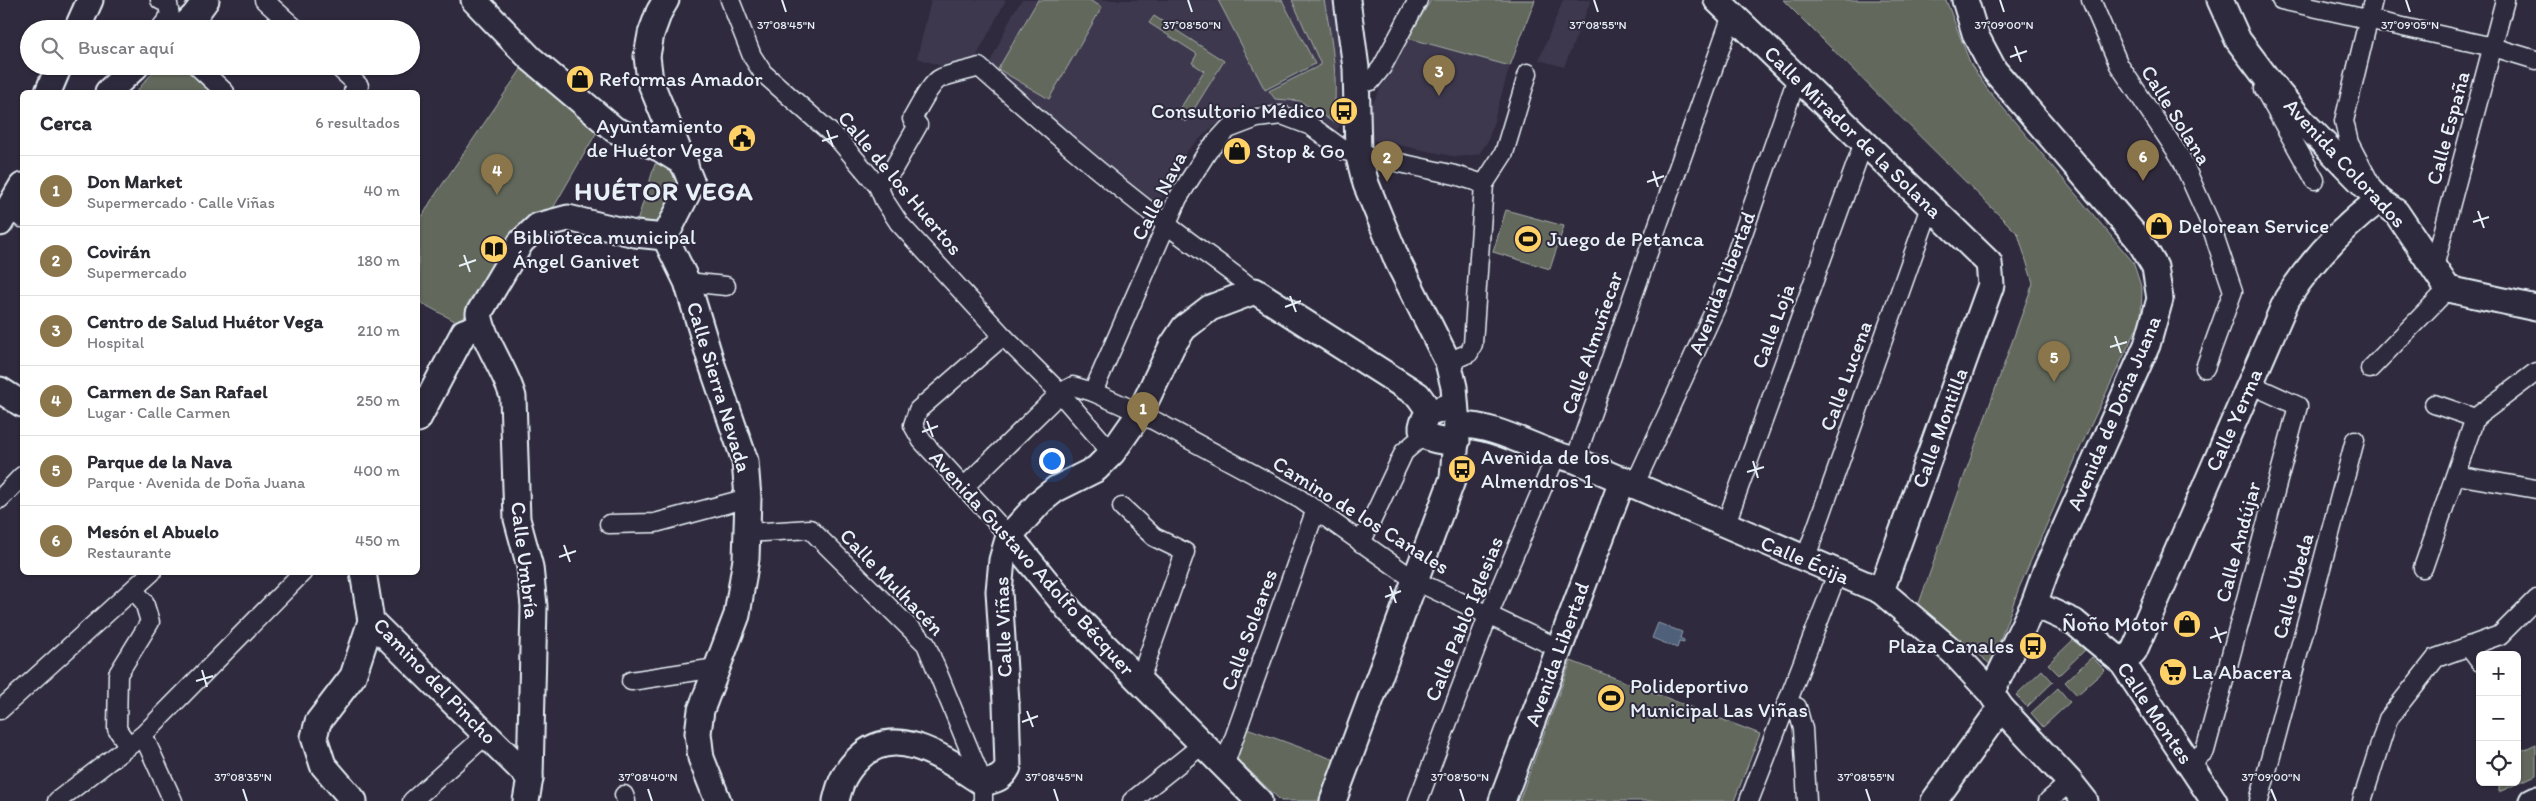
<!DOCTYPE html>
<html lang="es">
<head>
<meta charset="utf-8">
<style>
	:root { --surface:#fff; --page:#f7f7f7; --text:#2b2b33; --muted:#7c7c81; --line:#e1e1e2; --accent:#8a764a }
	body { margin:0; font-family:Itim,sans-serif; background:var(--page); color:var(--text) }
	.controls { position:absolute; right:15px; bottom:15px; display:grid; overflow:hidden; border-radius:8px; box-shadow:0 1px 4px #0004 }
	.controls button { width:45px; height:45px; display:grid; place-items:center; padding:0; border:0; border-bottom:1px solid var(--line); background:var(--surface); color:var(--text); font:25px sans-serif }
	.you { position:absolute; left:1051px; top:460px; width:18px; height:18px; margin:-12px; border:4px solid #fff; border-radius:50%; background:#1a73e8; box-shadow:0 0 0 8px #1a73e833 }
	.badge { display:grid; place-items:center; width:32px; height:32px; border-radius:50%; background:var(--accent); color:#fff; font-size:16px; font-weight:700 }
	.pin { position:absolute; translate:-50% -41px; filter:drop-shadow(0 1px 2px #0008) }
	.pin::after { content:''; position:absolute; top:26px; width:18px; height:15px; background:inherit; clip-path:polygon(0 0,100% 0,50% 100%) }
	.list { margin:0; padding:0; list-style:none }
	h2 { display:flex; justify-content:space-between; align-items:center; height:65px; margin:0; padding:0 20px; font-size:21px }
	h2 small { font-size:16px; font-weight:400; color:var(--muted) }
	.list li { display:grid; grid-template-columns:32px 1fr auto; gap:15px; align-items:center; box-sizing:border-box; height:70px; padding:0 20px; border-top:1px solid var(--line) }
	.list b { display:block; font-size:19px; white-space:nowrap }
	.list p { margin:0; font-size:16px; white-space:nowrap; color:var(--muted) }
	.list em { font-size:16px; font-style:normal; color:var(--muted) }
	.icon { flex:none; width:28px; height:28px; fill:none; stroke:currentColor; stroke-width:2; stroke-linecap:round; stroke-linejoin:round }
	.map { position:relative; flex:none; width:2536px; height:801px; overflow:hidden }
	.search { position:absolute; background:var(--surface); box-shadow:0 1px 4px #0004; left:20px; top:20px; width:400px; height:55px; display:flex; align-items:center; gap:12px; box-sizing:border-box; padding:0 18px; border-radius:28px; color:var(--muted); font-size:19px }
	.panel { position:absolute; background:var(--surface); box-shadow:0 1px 4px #0004; left:20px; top:90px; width:400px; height:485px; border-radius:8px }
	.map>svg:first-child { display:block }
	.built { fill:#3d384e }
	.green { fill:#62685b; stroke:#a5acaa }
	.water { fill:#50607a; stroke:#8d9aac }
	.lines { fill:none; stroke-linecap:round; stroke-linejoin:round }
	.street-casing { stroke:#e8f1f8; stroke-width:21 }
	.secondary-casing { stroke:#e8f1f8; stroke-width:29 }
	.street { stroke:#2f2a3d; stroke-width:18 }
	.secondary { stroke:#2f2a3d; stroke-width:25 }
	.ticks { fill:none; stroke:#e8f1f8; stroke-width:2 }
	.labels { text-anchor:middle; stroke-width:4; stroke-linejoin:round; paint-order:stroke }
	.poi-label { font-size:21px; fill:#e8f1f8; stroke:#2f2a3d; text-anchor:start }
	.street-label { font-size:21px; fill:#e8f1f8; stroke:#2f2a3d }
	.district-label { font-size:26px; font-weight:bold; letter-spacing:1px; fill:#e8f1f8; stroke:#2f2a3d }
	.ticks-label { font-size:12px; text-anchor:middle; fill:#e8f1f8; stroke:#2f2a3d; stroke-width:4; stroke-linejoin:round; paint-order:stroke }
</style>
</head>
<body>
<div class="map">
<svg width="2536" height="801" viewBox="0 0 2536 801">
	<rect width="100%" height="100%" fill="#2f2a3d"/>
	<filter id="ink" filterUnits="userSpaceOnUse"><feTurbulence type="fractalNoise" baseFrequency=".02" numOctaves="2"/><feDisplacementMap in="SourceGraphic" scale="10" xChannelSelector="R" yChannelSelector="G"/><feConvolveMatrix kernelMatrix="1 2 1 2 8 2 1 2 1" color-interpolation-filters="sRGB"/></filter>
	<g filter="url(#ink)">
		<g class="built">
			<path d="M931,0h75l-33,63 -17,8 -39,-13z"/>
			<path d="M1022,0h314l6,60 -1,64 -4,6 -37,-23 -19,-2h-24l-25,9 -23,16 -22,21 -31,58 -168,-142 25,-54z"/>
			<path d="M1563,0h28l-27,67 -25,-7z"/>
			<path d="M1408,38l102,28 -22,75 -9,13 -22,3 -83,-17 -5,-5 2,-29z"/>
		</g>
		<g class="green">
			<path d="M1038,0h51l13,7 -53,92 -51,-30z"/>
			<path d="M1218,0h64l33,64 -50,26z"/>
			<path d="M1292,0h32c8,40 15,81 9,122l-33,-21 -25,-2 -6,-8 52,-26z"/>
			<path d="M1431,0h104l-25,66 -102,-28z"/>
			<path d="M1783,0h163l25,65 17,25 145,172 9,27 -1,30 -60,127 -62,142 -28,77 -73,-59 115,-323 -15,-49z"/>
			<path d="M1154,16l70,45 -38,61 -10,-7 28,-44 -12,-8 5,-9 -48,-31z"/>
			<path d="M524,65l74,65 -46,80 -88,116 -46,-25v-77l13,-23z"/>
			<path d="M158,66h24l29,26h-75z"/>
			<path d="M655,164c15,-1 21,10 22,23l-20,38 -22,3z"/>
			<path d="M1506,210l58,16 -14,43 -57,-17z"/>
			<path d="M2074,639l11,11 -26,25 -11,-11z"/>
			<path d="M2092,657l13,13 -28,25 -12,-13z"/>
			<path d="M1571,661l189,73 -26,67h-215z"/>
			<path d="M2042,670l11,12 -26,25 -11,-12z"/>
			<path d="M2058,688l12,14 -27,25 -12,-14z"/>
			<path d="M1247,728l88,32 -15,41h-39l-45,-43z"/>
			<path d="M2536,744v31l-37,17v-10h18v-29z"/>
		</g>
		<path class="water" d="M1658,623l24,9 -2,6 4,2v3l-5,-1 -2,6 -25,-10z"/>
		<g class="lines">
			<defs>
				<g id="street">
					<path d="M264,0l32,29"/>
					<path d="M730,0l22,56 11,17 76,67 39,46 6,14 15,23 104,113 57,57 52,60"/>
					<path d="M2091,0l28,65 62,93 29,65 23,68 -28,77"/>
					<path d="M2281,0l212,47 43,13"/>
					<path d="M160,29l10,-13 -2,-12 -8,-4"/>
					<path d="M197,66l28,26"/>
					<path d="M337,66l22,20 -6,6"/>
					<path d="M1356,84l15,-3 11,-14 36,-67"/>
					<path d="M2264,89l51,91"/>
					<path d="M2370,183l-21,-40 -5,-22 29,-121"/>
					<path d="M878,186l15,-17 25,-44 -6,-6c6,-10 19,-37 29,-41 9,-4 26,-7 38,-11 61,54 122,108 187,157 29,23 60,43 89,67"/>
					<path d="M9,209l13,9"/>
					<path d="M2434,267l71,-267"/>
					<path d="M687,282l39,4"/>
					<path d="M1003,336l-85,74 -5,15 9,16 87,95"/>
					<path d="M1448,362l21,-9 4,-9 11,-160 20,-31 24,-80"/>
					<path d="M2370,369l78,-80"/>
					<path d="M1093,392l85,-194 30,-47 20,-22 29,-11 25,-3 29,11 34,25 110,24 29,9"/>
					<path d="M2434,404l41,14"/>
					<path d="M1575,460l157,-445"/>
					<path d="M2456,475l80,14"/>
					<path d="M1635,484l87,-190 75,-216"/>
					<path d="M965,486l95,-93 13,-7 20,6 47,21 160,86 116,82 142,67"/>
					<path d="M0,499l22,-23"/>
					<path d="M1122,507l32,30 31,15 -46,130"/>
					<path d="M609,524l46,-1 93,-25"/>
					<path d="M1725,526l139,-384"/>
					<path d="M747,533l63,-4 116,115 57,139v18"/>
					<path d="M1361,543l43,-91 21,-18"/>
					<path d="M1805,560l125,-353"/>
					<path d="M2423,568l52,-150 61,-46"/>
					<path d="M2468,646l12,16"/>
					<path d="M631,681l85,-13"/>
					<path d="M1787,703l50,-129"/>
					<path d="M0,710l152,-138"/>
					<path d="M143,735l30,66"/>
					<path d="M128,745l-11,-16 1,-55 32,-52 -6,-20 -10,-12"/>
					<path d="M2189,764l16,-13 93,-345 -48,-22"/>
					<path d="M1224,766l92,-257"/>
					<path d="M624,795l2,6"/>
					<path d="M57,801l86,-66 160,-163"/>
					<path d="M412,801l74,-66"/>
					<path d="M1132,801l70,-56"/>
					<path d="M1418,801l70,-185 68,-160"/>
					<path d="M1749,801l38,-98 10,4 6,22 4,72"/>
					<path d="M2048,801l22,-19"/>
					<path d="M2259,801l96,-361"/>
					<path d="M2362,801l26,-82 48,-61 64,-23 36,-36"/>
				</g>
				<g id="secondary">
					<path d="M474,0l56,58 85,72 44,18 26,16"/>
					<path d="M1717,0l272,263 2,22 -110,306"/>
					<path d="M1965,0l11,36 18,34 145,170 16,27 5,32 -13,46 -102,228 -11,31 -43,89"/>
					<path d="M2220,0l18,40 30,40 34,41 77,79 17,12 52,77 88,19"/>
					<path d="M77,29l13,-29"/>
					<path d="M181,29l14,-14 11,-15"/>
					<path d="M48,92l11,-26"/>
					<path d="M108,92l28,-26"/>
					<path d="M0,223l22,-37"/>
					<path d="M665,237l22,45 25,83 33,96 3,37 -2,61 -9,56 -36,95 -3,23 3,25 17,43"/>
					<path d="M665,237l27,-53 -42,-103 -3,-25 4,-22 8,-22 7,-12"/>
					<path d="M0,390l22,14"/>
					<path d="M1444,408l-16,6c-19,25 11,28 29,27"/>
					<path d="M418,419l46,-87 17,-6"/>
					<path d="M1457,425c41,-1 78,26 118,35l306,131 72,61 38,41 10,15 69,74 15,19"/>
					<path d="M1009,536l61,75 189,190"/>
					<path d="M363,572l8,49 159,157"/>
					<path d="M2034,604l40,18 48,40 92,139"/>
					<path d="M2122,662l12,-11 153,-352c24,-38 55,-71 92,-99"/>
					<path d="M354,801l-31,-36 -9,-28 4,-15 35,-46 18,-55"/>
					<path d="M526,801l4,-23 4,-172 -4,-39 -13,-48 -4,-122c-8,-29 -30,-55 -34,-84l42,-71 17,-16 30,-8 67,16 30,3"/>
					<path d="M836,801c4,-18 9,-30 23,-43 37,-37 89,3 124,25 12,-3 19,-4 25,-16l-2,-64 -7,-112 3,-31 7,-24 32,-35 15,-12 40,-20 16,-16 28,-40 32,-67 12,-18 26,-20 45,-17 163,104 12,17"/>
					<path d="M1333,801l120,-323 4,-53 -3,-38 -6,-25 -50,-100 -32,-78 -8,-31 -2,-85 -9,-68"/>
					<path d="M1502,801l121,-322"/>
					<path d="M1934,801l67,-93"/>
					<path d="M2532,801l4,-2"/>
				</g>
			</defs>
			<use href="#street" class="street-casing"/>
			<use href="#secondary" class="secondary-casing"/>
			<use href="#street" class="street"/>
			<use href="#secondary" class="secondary"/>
		</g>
	</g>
	<path class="ticks" d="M782,0l4,12M1188,0l4,12M1594,0l4,12M2000,0l4,12M2406,0l4,12M2015,46l6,16M2010,57l17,-6M827,130l6,17M822,141l16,-5M1653,171l5,16M1647,182l17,-6M2478,211l6,17M2473,222l16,-5M464,255l6,17M459,266l17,-6M1290,296l6,16M1285,307l16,-6M2115,336l6,17M2110,347l17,-5M927,421l6,16M922,432l16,-6M1753,461l5,17M1747,472l17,-5M564,545l6,17M559,557l17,-6M1390,586l6,17M1385,597l16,-6M2215,627l6,16M2210,638l17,-6M202,670l5,17M196,681l17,-5M1027,711l6,16M1022,722l16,-6M243,789l4,12M648,789l4,12M1054,789l4,12M1460,789l4,12M1866,789l4,12M2271,789l5,12"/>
	<defs>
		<symbol id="shop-disc" viewBox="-11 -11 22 22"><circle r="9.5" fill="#ffd166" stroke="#2f2a3d"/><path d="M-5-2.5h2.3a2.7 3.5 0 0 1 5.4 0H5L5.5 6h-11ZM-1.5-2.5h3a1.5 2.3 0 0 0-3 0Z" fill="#111"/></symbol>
		<symbol id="bus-disc" viewBox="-11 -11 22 22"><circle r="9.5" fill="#ffd166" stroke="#2f2a3d"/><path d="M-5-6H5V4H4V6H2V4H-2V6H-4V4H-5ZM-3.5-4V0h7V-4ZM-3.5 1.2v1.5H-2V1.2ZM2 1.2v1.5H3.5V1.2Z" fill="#111"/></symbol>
		<symbol id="civic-disc" viewBox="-11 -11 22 22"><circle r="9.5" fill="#ffd166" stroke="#2f2a3d"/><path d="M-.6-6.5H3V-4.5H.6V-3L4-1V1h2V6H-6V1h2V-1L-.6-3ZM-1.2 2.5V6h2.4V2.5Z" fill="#111"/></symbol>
		<symbol id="stadium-disc" viewBox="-11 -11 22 22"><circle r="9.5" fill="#ffd166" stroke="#2f2a3d"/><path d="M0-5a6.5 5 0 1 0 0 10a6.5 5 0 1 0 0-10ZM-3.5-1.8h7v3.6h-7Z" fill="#111"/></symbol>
		<symbol id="library-disc" viewBox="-11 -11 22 22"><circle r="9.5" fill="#ffd166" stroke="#2f2a3d"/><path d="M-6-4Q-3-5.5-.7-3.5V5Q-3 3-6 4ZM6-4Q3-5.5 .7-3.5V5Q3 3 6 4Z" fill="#111"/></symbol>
		<symbol id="supermarket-disc" viewBox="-11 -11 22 22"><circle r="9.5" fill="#ffd166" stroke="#2f2a3d"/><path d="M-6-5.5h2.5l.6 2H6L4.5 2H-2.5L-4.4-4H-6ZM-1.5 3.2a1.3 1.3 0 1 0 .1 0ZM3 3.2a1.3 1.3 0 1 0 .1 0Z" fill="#111"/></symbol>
	</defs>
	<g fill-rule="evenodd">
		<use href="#shop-disc" x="564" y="63" width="32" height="32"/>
		<use href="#bus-disc" x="1328" y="95" width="32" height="32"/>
		<use href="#civic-disc" x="726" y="122" width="32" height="32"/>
		<use href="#shop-disc" x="1221" y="135" width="32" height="32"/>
		<use href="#shop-disc" x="2143" y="210" width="32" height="32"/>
		<use href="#stadium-disc" x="1512" y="223" width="32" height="32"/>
		<use href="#library-disc" x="478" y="233" width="32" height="32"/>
		<use href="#bus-disc" x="1446" y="453" width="32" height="32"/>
		<use href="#shop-disc" x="2171" y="608" width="32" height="32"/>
		<use href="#bus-disc" x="2017" y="630" width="32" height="32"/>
		<use href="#supermarket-disc" x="2157" y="656" width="32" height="32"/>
		<use href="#stadium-disc" x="1595" y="682" width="32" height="32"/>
	</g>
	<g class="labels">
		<g class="poi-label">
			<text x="599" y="86">Reformas Amador</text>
			<text x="1325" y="118" text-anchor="end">Consultorio Médico</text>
			<text x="723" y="133" text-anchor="end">Ayuntamiento<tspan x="723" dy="24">de Huétor Vega</tspan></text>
			<text x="1256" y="158">Stop &amp; Go</text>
			<text x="2178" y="233">Delorean Service</text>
			<text x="513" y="244">Biblioteca municipal<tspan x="513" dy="24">Ángel Ganivet</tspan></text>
			<text x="1547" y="246">Juego de Petanca</text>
			<text x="1481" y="464">Avenida de los<tspan x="1481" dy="24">Almendros 1</tspan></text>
			<text x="2168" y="631" text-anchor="end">Ñoño Motor</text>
			<text x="2014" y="653" text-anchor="end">Plaza Canales</text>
			<text x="2192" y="679">La Abacera</text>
			<text x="1630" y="693">Polideportivo<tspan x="1630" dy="24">Municipal Las Viñas</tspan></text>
		</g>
		<g class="street-label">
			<text transform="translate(2176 115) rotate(58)" y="7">Calle Solana</text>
			<text transform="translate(2448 128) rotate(-75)" y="7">Calle España</text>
			<text transform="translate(1853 132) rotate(44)" y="7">Calle Mirador de la Solana</text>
			<text transform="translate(2345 163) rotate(47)" y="7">Avenida Colorados</text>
			<text transform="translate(900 183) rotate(50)" y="7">Calle de los Huertos</text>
			<text transform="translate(1159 196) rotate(-63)" y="7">Calle Nava</text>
			<text transform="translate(1722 283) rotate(-69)" y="7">Avenida Libertad</text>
			<text transform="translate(1773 326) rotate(-70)" y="7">Calle Loja</text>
			<text transform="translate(1592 343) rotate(-71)" y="7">Calle Almuñecar</text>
			<text transform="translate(1846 376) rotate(-70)" y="7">Calle Lucena</text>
			<text transform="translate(719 387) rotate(73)" y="7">Calle Sierra Nevada</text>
			<text transform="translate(2114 413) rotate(-67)" y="7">Avenida de Doña Juana</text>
			<text transform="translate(2234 420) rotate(-66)" y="7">Calle Yerma</text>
			<text transform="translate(1940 428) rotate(-70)" y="7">Calle Montilla</text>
			<text transform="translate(1361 515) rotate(32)" y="7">Camino de los Canales</text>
			<text transform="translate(2238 542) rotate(-75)" y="7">Calle Andújar</text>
			<text transform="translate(525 560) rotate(83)" y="7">Calle Umbría</text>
			<text transform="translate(1805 560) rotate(23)" y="7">Calle Écija</text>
			<text transform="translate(1032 563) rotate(48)" y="7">Avenida Gustavo Adolfo Bécquer</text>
			<text transform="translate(892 582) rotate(46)" y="7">Calle Mulhacén</text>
			<text transform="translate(2293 586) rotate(-75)" y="7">Calle Úbeda</text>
			<text transform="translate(1464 619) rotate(-68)" y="7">Calle Pablo Iglesias</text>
			<text transform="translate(1003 627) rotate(-92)" y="7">Calle Viñas</text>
			<text transform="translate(1249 630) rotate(-70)" y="7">Calle Soleares</text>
			<text transform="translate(1557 654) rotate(-70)" y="7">Avenida Libertad</text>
			<text transform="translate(435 681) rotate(46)" y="7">Camino del Pincho</text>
			<text transform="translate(2155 713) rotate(56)" y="7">Calle Montes</text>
		</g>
		<g class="district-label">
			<text x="664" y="200">HUÉTOR VEGA</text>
		</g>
	</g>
	<g class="ticks-label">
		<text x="786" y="29">37°08'45"N</text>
		<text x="1192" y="29">37°08'50"N</text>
		<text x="1598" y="29">37°08'55"N</text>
		<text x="2004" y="29">37°09'00"N</text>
		<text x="2410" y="29">37°09'05"N</text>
		<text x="243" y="781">37°08'35"N</text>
		<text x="648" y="781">37°08'40"N</text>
		<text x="1054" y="781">37°08'45"N</text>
		<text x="1460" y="781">37°08'50"N</text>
		<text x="1866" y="781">37°08'55"N</text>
		<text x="2271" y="781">37°09'00"N</text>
	</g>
</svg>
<div class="controls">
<button>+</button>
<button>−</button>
<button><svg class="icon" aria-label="locate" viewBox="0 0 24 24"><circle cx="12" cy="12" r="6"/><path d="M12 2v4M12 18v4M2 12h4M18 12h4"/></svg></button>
</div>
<div class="you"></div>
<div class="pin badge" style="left:1143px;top:433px">1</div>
<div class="pin badge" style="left:1387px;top:182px">2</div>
<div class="pin badge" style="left:1439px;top:96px">3</div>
<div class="pin badge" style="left:497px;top:195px">4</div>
<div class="pin badge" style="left:2054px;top:382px">5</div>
<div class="pin badge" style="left:2143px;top:181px">6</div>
<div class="search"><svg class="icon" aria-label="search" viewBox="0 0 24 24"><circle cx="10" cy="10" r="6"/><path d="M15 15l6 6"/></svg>Buscar aquí</div>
<section class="panel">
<h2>Cerca<small>6 resultados</small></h2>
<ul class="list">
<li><span class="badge">1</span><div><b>Don Market</b><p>Supermercado · Calle Viñas</p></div><em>40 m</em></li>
<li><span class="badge">2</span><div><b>Covirán</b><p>Supermercado</p></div><em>180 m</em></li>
<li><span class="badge">3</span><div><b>Centro de Salud Huétor Vega</b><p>Hospital</p></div><em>210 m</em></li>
<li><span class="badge">4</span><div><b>Carmen de San Rafael</b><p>Lugar · Calle Carmen</p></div><em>250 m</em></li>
<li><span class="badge">5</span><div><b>Parque de la Nava</b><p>Parque · Avenida de Doña Juana</p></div><em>400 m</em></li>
<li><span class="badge">6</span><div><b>Mesón el Abuelo</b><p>Restaurante</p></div><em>450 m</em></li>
</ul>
</section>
</div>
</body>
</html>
